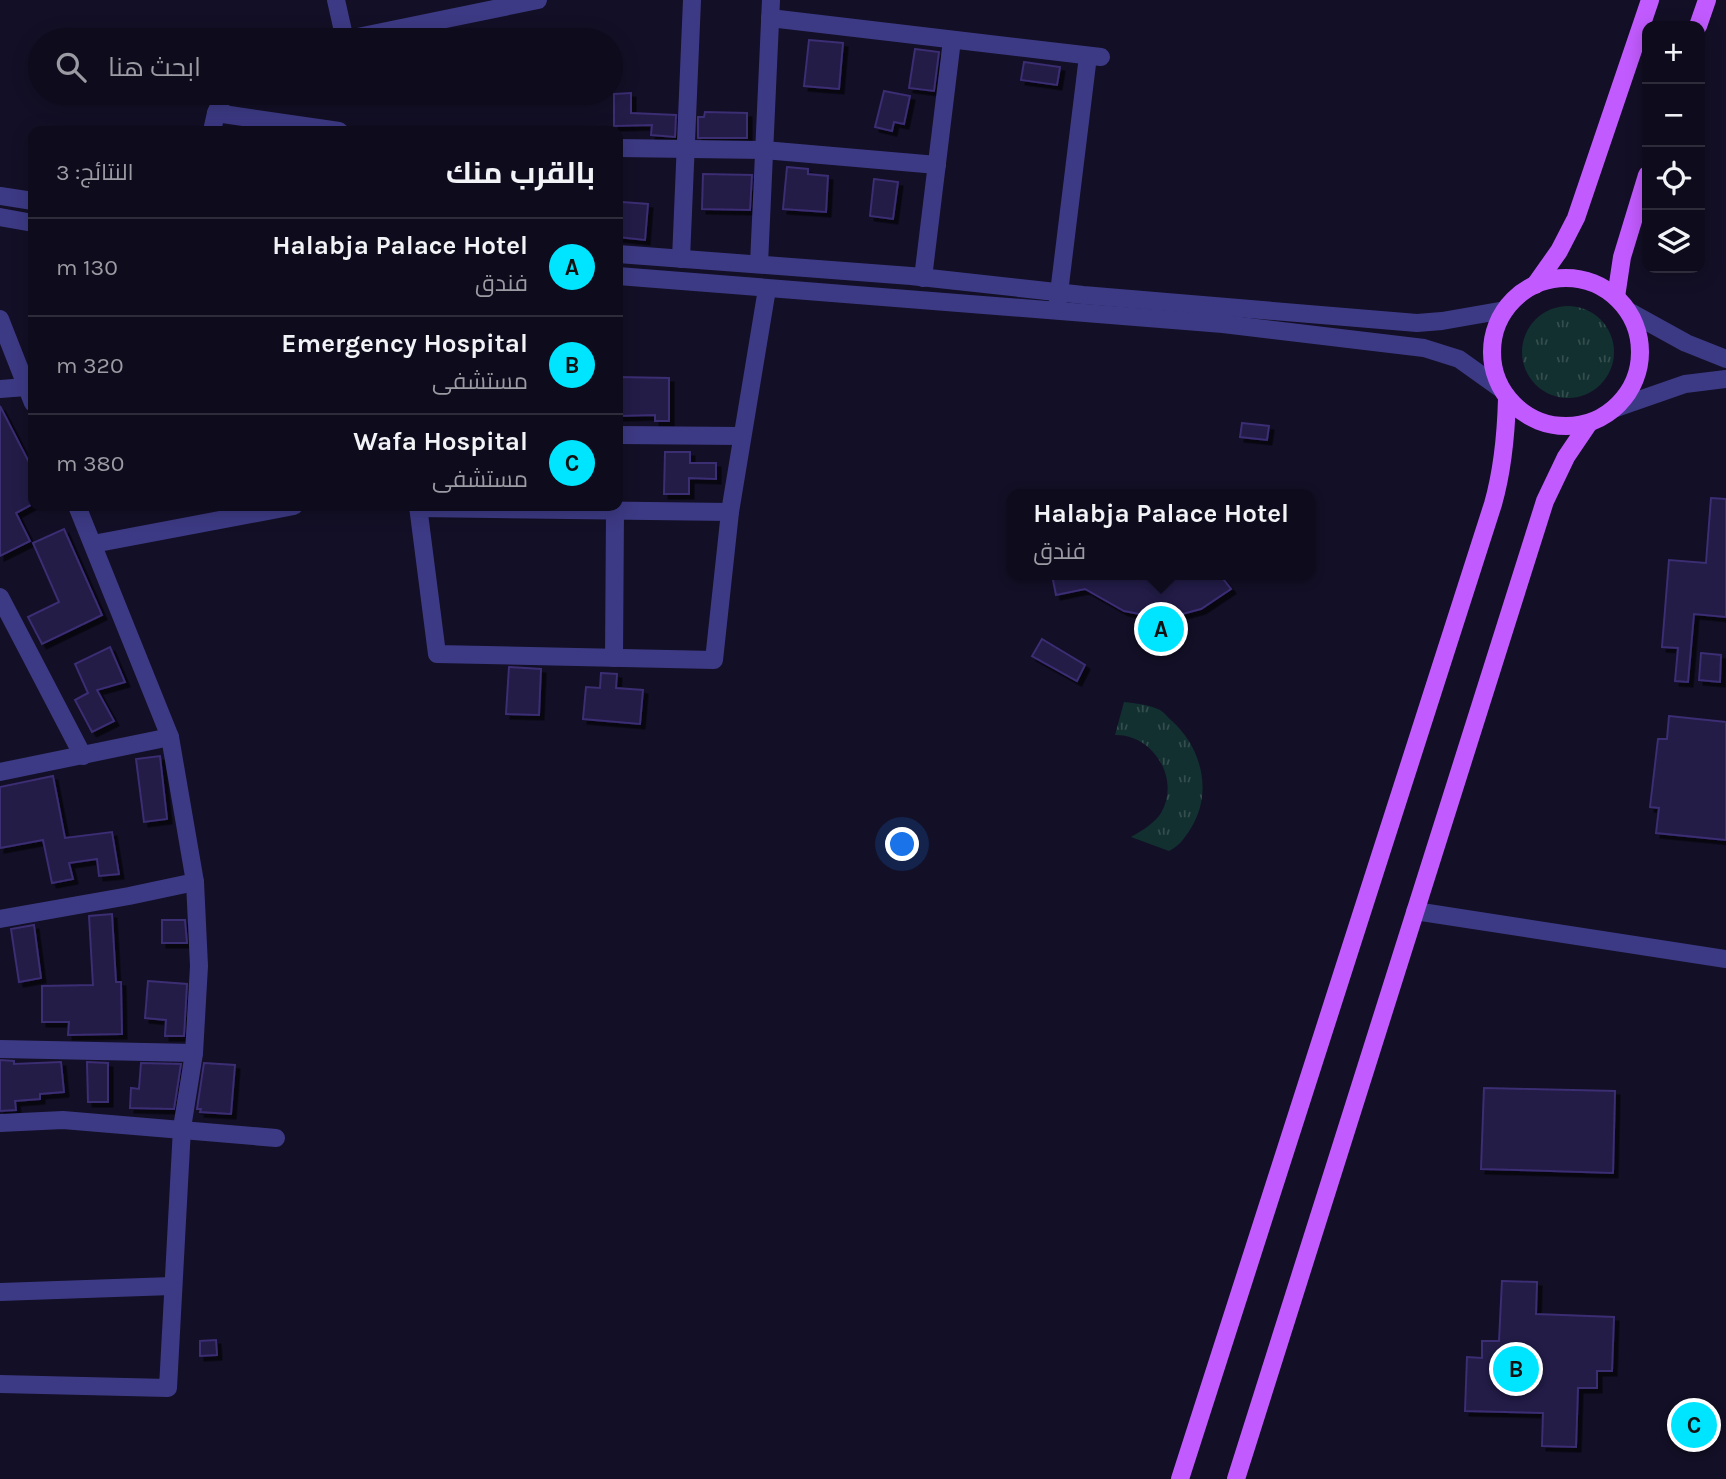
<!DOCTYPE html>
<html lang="ar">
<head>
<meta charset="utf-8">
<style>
	:root { --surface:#0e0b1c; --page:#1c1929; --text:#f1f3f6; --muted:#9b9ba3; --line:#2e2b3b; --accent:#00e5ff }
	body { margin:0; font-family:Karla,Cairo,sans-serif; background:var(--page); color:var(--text); direction:rtl }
	.controls { position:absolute; right:21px; top:21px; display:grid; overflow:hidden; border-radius:14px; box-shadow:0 4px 18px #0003 }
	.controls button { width:63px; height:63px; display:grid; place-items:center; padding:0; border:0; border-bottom:2px solid var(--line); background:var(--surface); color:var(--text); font:35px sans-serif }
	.you { position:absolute; left:903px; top:845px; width:24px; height:24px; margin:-18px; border:5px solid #fff; border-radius:50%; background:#1a73e8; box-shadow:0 0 0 10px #1a73e833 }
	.badge { display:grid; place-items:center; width:46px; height:46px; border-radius:50%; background:var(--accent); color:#111; font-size:23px; font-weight:700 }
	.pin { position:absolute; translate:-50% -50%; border:4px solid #fff; box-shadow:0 2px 7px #0006 }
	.popup { position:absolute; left:1007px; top:489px; width:308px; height:91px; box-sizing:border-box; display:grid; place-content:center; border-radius:14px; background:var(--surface); filter:drop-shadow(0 2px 5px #0005); font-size:23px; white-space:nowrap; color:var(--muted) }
	.popup b { font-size:26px; color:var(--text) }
	.popup::after { content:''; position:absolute; left:50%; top:100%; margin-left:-14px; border:14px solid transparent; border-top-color:var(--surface) }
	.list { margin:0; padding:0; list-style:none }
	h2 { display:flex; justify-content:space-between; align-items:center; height:91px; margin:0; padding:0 28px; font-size:30px }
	h2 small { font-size:23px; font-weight:400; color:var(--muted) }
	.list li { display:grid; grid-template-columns:46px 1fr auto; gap:21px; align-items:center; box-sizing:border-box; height:98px; padding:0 28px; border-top:2px solid var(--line) }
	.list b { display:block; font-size:26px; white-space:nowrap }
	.list p { margin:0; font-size:23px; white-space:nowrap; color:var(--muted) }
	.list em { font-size:23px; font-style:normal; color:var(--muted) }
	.icon { flex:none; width:38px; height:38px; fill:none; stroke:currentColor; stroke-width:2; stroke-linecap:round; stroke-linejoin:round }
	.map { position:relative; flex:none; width:1726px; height:1479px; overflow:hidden; direction:ltr }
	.search { position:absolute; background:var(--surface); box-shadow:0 4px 18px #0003; left:28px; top:28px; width:595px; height:77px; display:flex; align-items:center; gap:18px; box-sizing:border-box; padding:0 24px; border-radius:38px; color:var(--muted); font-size:26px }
	.panel { position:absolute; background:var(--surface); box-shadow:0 4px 18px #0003; left:28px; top:126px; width:595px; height:385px; border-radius:14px; direction:rtl }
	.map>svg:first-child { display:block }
	.grass { fill:url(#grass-tufts) }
	.building { fill:#241b47; stroke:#3b2d73; stroke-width:2; filter:url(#shadow) }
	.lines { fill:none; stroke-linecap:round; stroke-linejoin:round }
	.minor { stroke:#3d3a85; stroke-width:18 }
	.major { stroke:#c25bff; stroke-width:18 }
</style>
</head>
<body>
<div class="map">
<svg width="1726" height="1479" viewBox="0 0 1726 1479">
	<defs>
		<pattern id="grass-tufts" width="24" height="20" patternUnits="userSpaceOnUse" patternTransform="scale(1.75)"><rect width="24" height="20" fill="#12302f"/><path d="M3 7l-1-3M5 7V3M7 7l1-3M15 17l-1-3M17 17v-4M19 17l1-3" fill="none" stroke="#344d4e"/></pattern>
		<filter id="shadow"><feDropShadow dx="4.5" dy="4.5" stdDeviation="0" flood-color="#0009"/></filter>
	</defs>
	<rect width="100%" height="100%" fill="#130f26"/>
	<g class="grass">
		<circle cx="1568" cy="352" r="46"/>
		<path d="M1124,702c11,1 26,3 36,8 5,3 8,8 12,11 30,27 41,72 19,107 -6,10 -12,18 -22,23l-38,-14c10,-6 23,-13 30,-24 20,-34 -8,-79 -46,-78z"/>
	</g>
	<g class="building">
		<path d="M809,40l34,3 -4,46 -35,-3z"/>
		<path d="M915,49l24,3 -5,39 -25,-3z"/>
		<path d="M1024,62l36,5 -3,18 -36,-5z"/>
		<path d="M884,91l26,5 -6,28 -10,-2 -2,9 -17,-4z"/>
		<path d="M631,93v20l45,2 -1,22 -24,-2 1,-10 -38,1v-32z"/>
		<path d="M705,112l42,1v25h-49v-21h6z"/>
		<path d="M787,167l21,2v5l20,2 -2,36 -43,-3z"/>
		<path d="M703,174l49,1 -2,35 -48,-1z"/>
		<path d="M874,179l24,3 -5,37 -23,-3z"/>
		<path d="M622,202l26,2 -3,36 -27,-3z"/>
		<path d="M618,377l51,1v43h-14v-6l-37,1z"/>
		<path d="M0,406l33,64v34l-17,9 14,28 -30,15z"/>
		<path d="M1242,423l27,3 -2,14 -27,-3z"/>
		<path d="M665,452h25v11h26v16l-27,-1v16h-25z"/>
		<path d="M1711,498l15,1v118l-32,-3 -6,68 -13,-1 3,-33 -16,-1 7,-87 37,3z"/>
		<path d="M64,529l38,86 -60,29 -14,-27 31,-15 -26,-59z"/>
		<path d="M1052,575h168l11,14 -30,20 -30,8h-16l-31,-6 -39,-22 -29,6z"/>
		<path d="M1042,639l43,26 -8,16 -45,-25z"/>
		<path d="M110,647l15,35 -28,8 17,31 -22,11 -17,-32 13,-7 -13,-29z"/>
		<path d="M1701,653l20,2 -1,27 -21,-2z"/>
		<path d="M509,667l32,2 -2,46 -33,-1z"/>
		<path d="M601,673l16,1 -1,14 27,2 -3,34 -57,-5 3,-32 14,1z"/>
		<path d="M1669,716l57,6v118l-70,-7 3,-25 -9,-1 8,-68h9z"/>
		<path d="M160,756l7,63 -23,3 -8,-63z"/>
		<path d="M53,776l12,62 47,-6 7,42 -20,2 -2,-17 -28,4 4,16 -21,4 -9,-43 -43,8v-61z"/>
		<path d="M112,914l4,68h5l1,52 -54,1 1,-13h-27v-36l51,-1 -4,-69z"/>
		<path d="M162,920h23l2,23h-25z"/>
		<path d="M34,925l7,53 -22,4 -8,-53z"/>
		<path d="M148,981l39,3 -3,52h-19l1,-16 -21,-2z"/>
		<path d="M0,1060l14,1v3l47,-2 3,30 -24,2v5l-25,2 1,9 -16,1z"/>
		<path d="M87,1062l21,1v39h-20z"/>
		<path d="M141,1063l40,1 -7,45 -44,-1 1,-20 8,1z"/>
		<path d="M204,1063l31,2 -4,49 -31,-2 1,-3h-4z"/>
		<path d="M1484,1088l131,3 -2,82 -132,-4z"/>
		<path d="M1502,1281l35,1 -1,32 78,3 -2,54h-15v17h-19l-2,59 -34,-1 1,-33 -78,-2 2,-54 15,1v-17h17z"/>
		<path d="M216,1340l1,15 -17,1v-15z"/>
	</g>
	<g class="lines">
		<g class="minor">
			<path d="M336,0l9,40"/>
			<path d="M770,18l331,39"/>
			<path d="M343,40l195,-40"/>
			<path d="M216,113l123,18"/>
			<path d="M212,131l4,-18 9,-20"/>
			<path d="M618,148l146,2 173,15"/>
			<path d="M0,196l33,5"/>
			<path d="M0,217l33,6"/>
			<path d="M618,254l293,22 172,19 334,28 25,-2 63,-11"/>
			<path d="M681,259l11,-259"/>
			<path d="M759,264l12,-264"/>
			<path d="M618,276l605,48 201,24 35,11 42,30"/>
			<path d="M923,278l29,-238"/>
			<path d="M1058,301l30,-245"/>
			<path d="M1628,311l58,32 40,16"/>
			<path d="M0,319l33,84"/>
			<path d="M0,389l26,-2"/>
			<path d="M1616,408l69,-24 41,-5"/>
			<path d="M618,435l123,1"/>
			<path d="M418,506l19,148 277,6 16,-148 37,-223"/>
			<path d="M418,508l312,4"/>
			<path d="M93,544l201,-38"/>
			<path d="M0,597l83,159"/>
			<path d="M614,658l1,-147"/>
			<path d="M0,772l170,-35"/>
			<path d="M1415,911l311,48"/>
			<path d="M0,919l129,-23 66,-14"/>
			<path d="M0,1049l194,4"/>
			<path d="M0,1123l63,-3 213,18"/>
			<path d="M0,1292l172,-6"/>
			<path d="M0,1384l168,4 14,-260 12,-75 5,-87 -4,-84 -25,-145 -93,-231"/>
		</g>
		<g class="major">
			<path d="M1698,26l9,-26"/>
			<circle cx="1566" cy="352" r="74"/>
			<path d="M1535,285l24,-34 17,-33 74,-218"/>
			<path d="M1616,297l6,-40 25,-82"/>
			<path d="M1180,1479l313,-975c10,-35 13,-69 14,-105"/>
			<path d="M1236,1479l309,-978 21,-44 23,-34"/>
		</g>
	</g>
</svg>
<div class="controls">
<button>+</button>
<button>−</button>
<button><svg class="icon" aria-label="locate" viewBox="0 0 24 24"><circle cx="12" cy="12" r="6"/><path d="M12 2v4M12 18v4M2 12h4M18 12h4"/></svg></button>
<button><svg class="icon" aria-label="layers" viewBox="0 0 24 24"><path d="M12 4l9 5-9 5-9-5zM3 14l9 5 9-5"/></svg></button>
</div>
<div class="you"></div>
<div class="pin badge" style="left:1161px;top:629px">A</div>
<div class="popup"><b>Halabja Palace Hotel</b>فندق</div>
<div class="pin badge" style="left:1516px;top:1369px">B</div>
<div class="pin badge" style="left:1694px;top:1425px">C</div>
<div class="search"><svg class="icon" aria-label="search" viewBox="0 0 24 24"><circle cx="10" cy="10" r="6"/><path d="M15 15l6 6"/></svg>ابحث هنا</div>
<section class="panel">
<h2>بالقرب منك<small>النتائج: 3</small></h2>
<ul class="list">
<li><span class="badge">A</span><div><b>Halabja Palace Hotel</b><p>فندق</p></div><em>130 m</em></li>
<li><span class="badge">B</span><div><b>Emergency Hospital</b><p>مستشفى</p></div><em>320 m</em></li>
<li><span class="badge">C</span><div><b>Wafa Hospital</b><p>مستشفى</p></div><em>380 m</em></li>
</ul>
</section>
</div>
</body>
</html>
